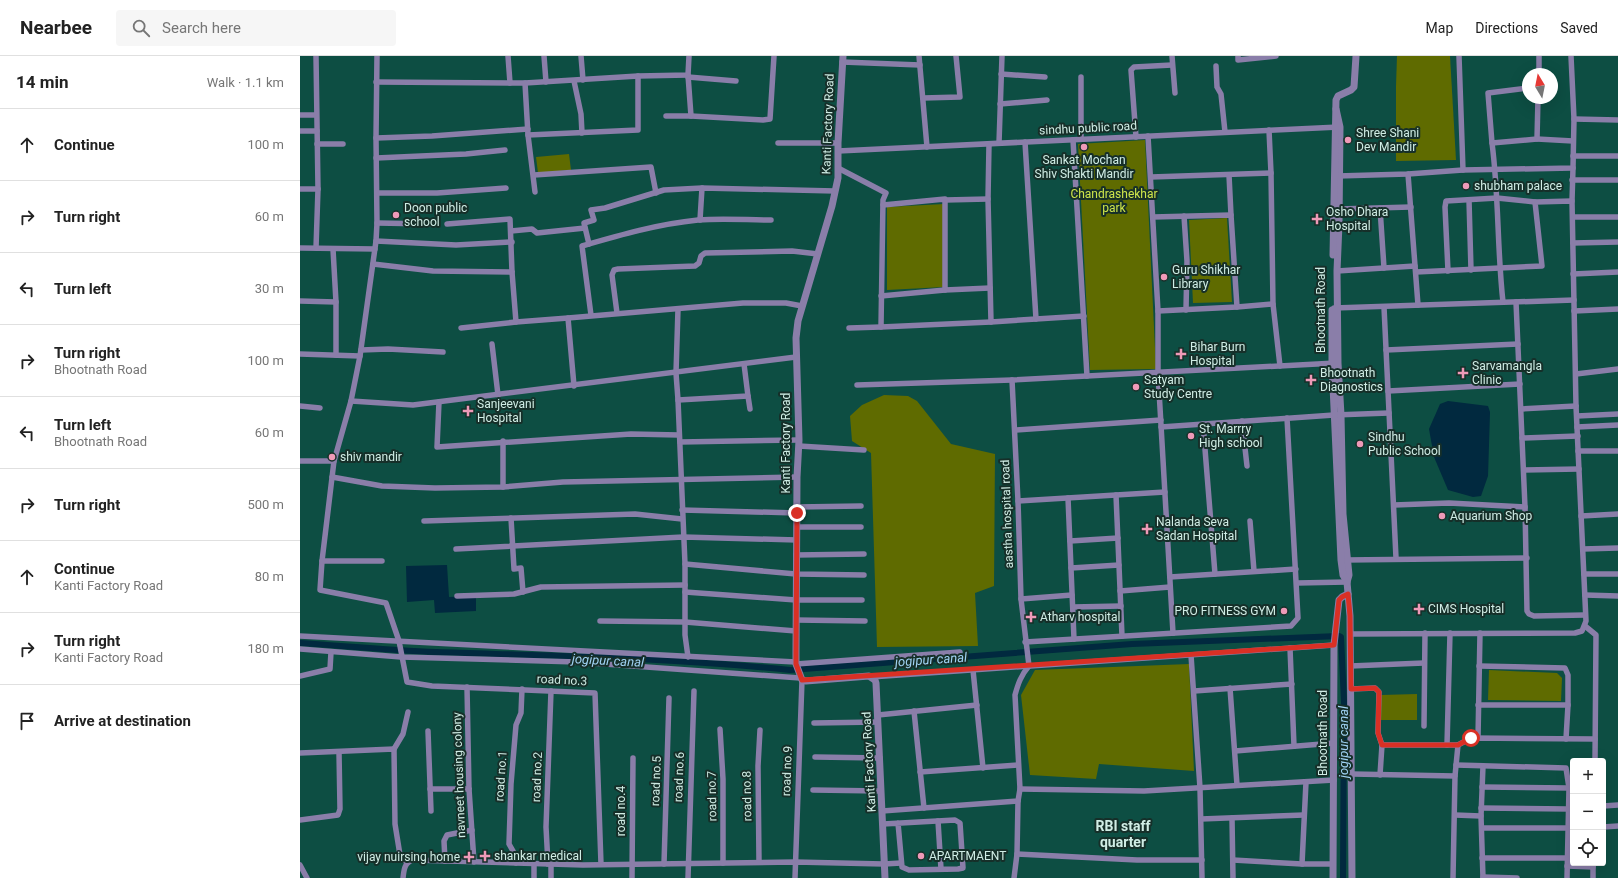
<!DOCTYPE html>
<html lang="en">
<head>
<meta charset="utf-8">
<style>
	:root { --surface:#fff; --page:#f6f6f6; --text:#222; --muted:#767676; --line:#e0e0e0 }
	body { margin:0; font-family:Roboto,sans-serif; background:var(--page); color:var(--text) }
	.controls { position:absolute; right:12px; bottom:12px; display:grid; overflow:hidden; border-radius:4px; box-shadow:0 4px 16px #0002 }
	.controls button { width:36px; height:36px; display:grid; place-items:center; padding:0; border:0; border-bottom:1px solid var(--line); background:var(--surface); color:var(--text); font:20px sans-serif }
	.compass { position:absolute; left:1222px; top:12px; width:36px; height:36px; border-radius:50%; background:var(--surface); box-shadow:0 4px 16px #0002; rotate:350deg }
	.stop { position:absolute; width:12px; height:12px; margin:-9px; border:3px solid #d93025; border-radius:50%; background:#fff }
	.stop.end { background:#d93025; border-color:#fff; box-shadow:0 1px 4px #0008 }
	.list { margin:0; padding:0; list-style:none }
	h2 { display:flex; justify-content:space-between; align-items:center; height:52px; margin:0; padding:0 16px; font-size:17px }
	h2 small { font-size:13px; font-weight:400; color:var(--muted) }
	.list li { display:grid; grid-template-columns:26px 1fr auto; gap:12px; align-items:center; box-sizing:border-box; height:72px; padding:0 16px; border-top:1px solid var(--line) }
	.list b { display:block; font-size:15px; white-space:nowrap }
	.list p { margin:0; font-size:13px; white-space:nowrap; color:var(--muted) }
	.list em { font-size:13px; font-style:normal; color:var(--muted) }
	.icon { flex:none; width:22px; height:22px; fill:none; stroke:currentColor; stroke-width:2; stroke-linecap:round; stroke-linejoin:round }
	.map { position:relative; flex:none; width:1318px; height:822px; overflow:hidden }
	header { display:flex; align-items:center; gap:24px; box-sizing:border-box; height:56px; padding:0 20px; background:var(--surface); border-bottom:1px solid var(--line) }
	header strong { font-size:19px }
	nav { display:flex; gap:22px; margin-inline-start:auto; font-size:14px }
	.search { width:280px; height:36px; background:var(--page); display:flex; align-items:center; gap:10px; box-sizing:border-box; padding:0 14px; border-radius:4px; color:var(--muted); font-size:15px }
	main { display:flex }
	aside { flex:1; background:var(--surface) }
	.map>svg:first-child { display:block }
	.green { fill:#5f6b00 }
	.water { fill:#01293f }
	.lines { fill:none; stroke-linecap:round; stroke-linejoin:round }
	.canal { stroke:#01293f; stroke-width:6 }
	.minor { stroke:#8a7ea9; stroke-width:5.5 }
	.tertiary { stroke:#8a7ea9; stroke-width:7 }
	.route { stroke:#d93025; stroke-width:5 }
	.poi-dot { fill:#ef9ab8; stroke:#162f29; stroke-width:1.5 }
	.labels { text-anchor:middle; stroke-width:4; stroke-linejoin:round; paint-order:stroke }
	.street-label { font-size:12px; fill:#d0ede5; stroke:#162f29 }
	.poi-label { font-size:12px; fill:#d0ede5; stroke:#162f29; text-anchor:start }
	.park-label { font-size:12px; fill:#cee54a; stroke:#162f29 }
	.water-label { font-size:13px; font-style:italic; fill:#a0d2f3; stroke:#162f29 }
	.quarter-label { font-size:14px; font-weight:bold; fill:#d0ede5; stroke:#162f29 }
</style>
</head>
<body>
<header>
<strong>Nearbee</strong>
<div class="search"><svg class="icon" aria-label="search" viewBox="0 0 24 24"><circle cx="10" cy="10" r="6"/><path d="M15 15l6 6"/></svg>Search here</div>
<nav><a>Map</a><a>Directions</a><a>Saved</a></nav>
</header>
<main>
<aside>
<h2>14 min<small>Walk · 1.1 km</small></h2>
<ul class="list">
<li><svg class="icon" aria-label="ahead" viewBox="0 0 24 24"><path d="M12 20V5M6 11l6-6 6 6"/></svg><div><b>Continue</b></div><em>100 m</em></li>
<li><svg class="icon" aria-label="right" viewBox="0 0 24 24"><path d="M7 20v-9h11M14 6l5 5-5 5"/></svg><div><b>Turn right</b></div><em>60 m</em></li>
<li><svg class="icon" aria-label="left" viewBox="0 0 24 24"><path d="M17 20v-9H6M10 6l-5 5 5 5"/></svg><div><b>Turn left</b></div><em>30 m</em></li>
<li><svg class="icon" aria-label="right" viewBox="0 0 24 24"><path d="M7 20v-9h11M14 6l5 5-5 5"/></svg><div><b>Turn right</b><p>Bhootnath Road</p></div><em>100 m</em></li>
<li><svg class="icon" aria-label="left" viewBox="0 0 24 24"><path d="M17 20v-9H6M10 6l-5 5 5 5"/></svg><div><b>Turn left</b><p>Bhootnath Road</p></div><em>60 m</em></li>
<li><svg class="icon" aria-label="right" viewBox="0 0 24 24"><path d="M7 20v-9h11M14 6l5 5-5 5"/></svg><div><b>Turn right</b></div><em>500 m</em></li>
<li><svg class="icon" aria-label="ahead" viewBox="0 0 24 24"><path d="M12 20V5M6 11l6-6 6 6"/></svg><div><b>Continue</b><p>Kanti Factory Road</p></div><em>80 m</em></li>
<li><svg class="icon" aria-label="right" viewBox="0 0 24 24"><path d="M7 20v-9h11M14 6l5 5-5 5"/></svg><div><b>Turn right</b><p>Kanti Factory Road</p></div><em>180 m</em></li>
<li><svg class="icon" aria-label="arrive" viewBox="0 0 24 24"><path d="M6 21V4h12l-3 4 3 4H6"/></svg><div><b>Arrive at destination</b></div></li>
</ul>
</aside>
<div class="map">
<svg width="1318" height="822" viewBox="0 0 1318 822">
	<rect width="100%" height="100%" fill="#0d4e43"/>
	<g class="green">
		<path d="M1097,0h53l6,104 -60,1v-75z"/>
		<path d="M845,84l11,229 -66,1 -12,-226z"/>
		<path d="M269,98l2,16 -33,3 -2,-16z"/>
		<path d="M644,148v83l-57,3v-83z"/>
		<path d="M927,162l5,84 -39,1 -4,-83z"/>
		<path d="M584,339l24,1 9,5 34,43 44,10 -1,132 -19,7 3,53 -101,1 -6,-194 -19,-12 -2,-25 12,-11z"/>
		<path d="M889,608l5,107 -95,-7 -3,15 -66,-4 -9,-80 14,-25z"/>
		<path d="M1189,614l68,3 5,5 -1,23 -73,-1z"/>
		<path d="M1117,638v26h-37l1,-25z"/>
	</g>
	<g class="water">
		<path d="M1148,345l40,5 2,6 -2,64 -7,20 -8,1 -25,-7 -14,-33 -5,-28 11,-25z"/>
		<path d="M147,509l2,32 27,-1v15l-41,2 -1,-13 -27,2 -1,-36z"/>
	</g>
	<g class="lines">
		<path class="canal" d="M0,587c45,3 91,7 136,9 118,4 236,6 354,18l342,-26 207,-8 2,1 3,65 -1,176"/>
		<g class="minor">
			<path d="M16,0l2,133"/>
			<path d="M77,0l-1,82 1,85 -1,18 -16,115 -9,45 -17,60 -12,100 -2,29 66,13 13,38 8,41 25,4 163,7 6,171"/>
			<path d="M208,0l2,27"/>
			<path d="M244,0l2,26"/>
			<path d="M281,0l2,24"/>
			<path d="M619,0l8,91"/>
			<path d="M872,0l3,37"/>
			<path d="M938,0v4l38,-4"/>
			<path d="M1159,0l4,114"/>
			<path d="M542,6l78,3"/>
			<path d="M916,10l1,21 4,7 4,38"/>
			<path d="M701,18l44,3"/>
			<path d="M1239,18v-18"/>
			<path d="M388,19l3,41"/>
			<path d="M388,21l48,4"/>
			<path d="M781,21v62"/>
			<path d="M274,25l7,33 1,19"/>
			<path d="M76,26l149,1 3,52 7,57"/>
			<path d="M225,27l113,-7 50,-1 1,-19"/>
			<path d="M623,42l37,-1 -4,-41"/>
			<path d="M700,48l47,-4"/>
			<path d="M0,59h16"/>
			<path d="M366,60h25l72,4 7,-1 4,-63"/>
			<path d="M1274,63l44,1"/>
			<path d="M969,74l2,43 2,131 7,62"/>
			<path d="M0,75h17"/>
			<path d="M228,79l110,-5v-54"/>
			<path d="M848,80l10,175v62l15,260"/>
			<path d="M836,81l-5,-67 3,-3 38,-2"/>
			<path d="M76,82l56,-2 96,-7"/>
			<path d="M1237,83l36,2"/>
			<path d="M773,84l14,236"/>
			<path d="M478,87h60"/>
			<path d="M699,87l3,-87"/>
			<path d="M1192,87l-4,-50 40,-5"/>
			<path d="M17,88h26"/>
			<path d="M689,88l-1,55 3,123 45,-3 -11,-177"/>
			<path d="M538,95l501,-24"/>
			<path d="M1273,100h45"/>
			<path d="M76,102l90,-4 39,-4"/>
			<path d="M538,112l48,25 -3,7 -2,127 110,-5"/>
			<path d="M1108,118l10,131"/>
			<path d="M234,119l117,-8 5,26"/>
			<path d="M929,119l2,40"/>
			<path d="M1037,120l71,-2 55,-4 110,-2 1,-49 -3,-63"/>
			<path d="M851,121l120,-4"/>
			<path d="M1272,124h46"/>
			<path d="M0,133h18l-2,59"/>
			<path d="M77,137h60l69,-5"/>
			<path d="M645,144l43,-1"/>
			<path d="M1169,144l2,70"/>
			<path d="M1272,145l1,-33"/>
			<path d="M583,149l62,-6v91l45,-2"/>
			<path d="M1080,152l4,60"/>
			<path d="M1039,153l72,-2"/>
			<path d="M884,160l3,45 -1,49"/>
			<path d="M853,161l78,-2 6,92 -79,4"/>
			<path d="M1273,161h45"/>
			<path d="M400,164l2,-32"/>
			<path d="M77,167l53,1"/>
			<path d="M147,168l63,-5 2,53 4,50 52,-4 6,68"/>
			<path d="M211,175l21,-2 5,4 48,-5"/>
			<path d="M76,185l80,4 56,-3"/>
			<path d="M1273,187l45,-1"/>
			<path d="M289,188l-5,-21 10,-3 -3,-10 14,-2 59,-18 38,-2 133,3"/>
			<path d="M0,192l75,1"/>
			<path d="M33,193l3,53v53"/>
			<path d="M73,208l60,7 79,1"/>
			<path d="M1037,215l78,-5"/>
			<path d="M1148,215l-3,-64 1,-6 51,-3 38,4"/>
			<path d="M1273,218l45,-2"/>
			<path d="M581,240l64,-6"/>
			<path d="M0,245l36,1"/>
			<path d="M1203,246c-6,-53 -4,-106 -11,-159l45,-4 1,-41"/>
			<path d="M1216,246l9,205 2,104 2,3 5,2 51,-1"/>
			<path d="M937,251l36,-3"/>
			<path d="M1084,251l12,251"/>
			<path d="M1034,252l240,-8"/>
			<path d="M378,253l-2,64 2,27 7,164v71l3,22"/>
			<path d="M1274,255l44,-2"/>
			<path d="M317,257l-5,-38 2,-5 4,-1 77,-3 4,-3 2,-7 4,-3 87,-2 26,3"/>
			<path d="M291,259l-9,-69c38,-11 76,-22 116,-26 24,-2 49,0 73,0"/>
			<path d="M268,262l175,-15h43l16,3"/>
			<path d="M736,263l48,-3"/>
			<path d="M161,272l55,-6"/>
			<path d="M549,272l32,-1"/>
			<path d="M192,288l6,51"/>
			<path d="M61,294l27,-1 55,3"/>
			<path d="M1086,294l132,-6"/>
			<path d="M0,298l60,2"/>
			<path d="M1276,318l42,-5"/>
			<path d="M557,329l155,-5 324,-17"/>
			<path d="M1088,335l132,-7"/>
			<path d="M448,340l2,13"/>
			<path d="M378,344l70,-4 -4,-32"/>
			<path d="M51,345l62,4 383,-48"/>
			<path d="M139,346l-2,45 194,-13 48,1"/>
			<path d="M0,350l20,2"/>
			<path d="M1221,353l55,-3"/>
			<path d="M1277,360l41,-2"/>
			<path d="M942,365l5,45"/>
			<path d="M903,368l12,150"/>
			<path d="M861,371l173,-12 55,-2"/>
			<path d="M1277,371l41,-2"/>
			<path d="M715,374l146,-10"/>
			<path d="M1222,382l56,-2"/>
			<path d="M203,385v46"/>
			<path d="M380,386l119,-2"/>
			<path d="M499,390l65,4"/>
			<path d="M1278,395h40"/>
			<path d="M0,405h34"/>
			<path d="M1224,414l55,-1"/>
			<path d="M32,421l50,9 53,2 68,-1 60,-5 234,-5"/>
			<path d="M816,439l6,141"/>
			<path d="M768,442l6,141"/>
			<path d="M718,445l147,-9"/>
			<path d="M1094,449l55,-2 76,4"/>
			<path d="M497,451l64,-1"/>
			<path d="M382,454l115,3"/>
			<path d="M1281,460l37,-2"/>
			<path d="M211,462l3,51 7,-1 2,24"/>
			<path d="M124,465l211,-7 47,5"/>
			<path d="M950,465l4,50"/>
			<path d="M497,471h64"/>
			<path d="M770,485l48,-3"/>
			<path d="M156,493l227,-12 114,3"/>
			<path d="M1283,493l35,-1"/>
			<path d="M496,499l68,-1"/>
			<path d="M1045,504l182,-2"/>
			<path d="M22,505h60"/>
			<path d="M385,508l111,10 68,1"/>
			<path d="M771,512l48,-3"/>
			<path d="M1284,518h34"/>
			<path d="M870,521l126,-8"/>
			<path d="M997,527l50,-1"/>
			<path d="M820,535l50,-4"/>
			<path d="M385,536l111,8h66"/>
			<path d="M1285,539l33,1"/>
			<path d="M157,540l57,-2 27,-7 144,-2"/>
			<path d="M721,543l51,-4"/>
			<path d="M773,551l48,-1"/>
			<path d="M496,564l69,1"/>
			<path d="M300,565l85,1 111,9"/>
			<path d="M1285,570l11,9 -1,126"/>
			<path d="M1051,578l224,-1 7,-2 4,-10 -10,-215 -4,-205 -37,1 7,64 -126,6"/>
			<path d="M0,580l496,26"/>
			<path d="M725,586l266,-16 7,-8 -11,-200"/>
			<path d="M990,592l4,98"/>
			<path d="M0,593l101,8 176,5 223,16"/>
			<path d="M891,599l9,133 2,90"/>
			<path d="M496,608l164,-12"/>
			<path d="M1050,610l74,-3"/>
			<path d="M673,614l10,98"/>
			<path d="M0,620l30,-7 1,-17"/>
			<path d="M571,621l463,-32"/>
			<path d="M167,631l2,102 5,73"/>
			<path d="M930,632l7,97"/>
			<path d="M1051,633l24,-1 4,4 -1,41 4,12 -2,30"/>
			<path d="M894,635l98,-7"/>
			<path d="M1178,649h90v-30l-3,-7 -86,-2"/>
			<path d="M614,655l10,97"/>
			<path d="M578,659l99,-10"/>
			<path d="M514,667l64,-1"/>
			<path d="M1124,670l1,-93"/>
			<path d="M420,673l3,50v84"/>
			<path d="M128,675l3,80"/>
			<path d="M1178,682l2,-105"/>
			<path d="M1266,683l2,-34"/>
			<path d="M1082,689h76"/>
			<path d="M1147,689l3,-112"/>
			<path d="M94,693l9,-15 5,-22"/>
			<path d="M935,695l99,-8"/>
			<path d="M0,697l94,-4 1,75 5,31 7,8"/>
			<path d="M515,701l65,1"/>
			<path d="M1156,709l110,3 3,20 -2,90"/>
			<path d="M1183,710l-2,50 2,62"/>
			<path d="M620,716l98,-7"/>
			<path d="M1052,718l103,2 3,-31 13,-7 124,1"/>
			<path d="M1182,731l87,1"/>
			<path d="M130,733h39"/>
			<path d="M720,733l124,2 190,-11"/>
			<path d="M513,734l68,1"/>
			<path d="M1303,750l15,-1"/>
			<path d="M1181,752l87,1"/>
			<path d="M582,755l136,-10 2,-12 -5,-94c3,-11 6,-20 14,-29l-8,-67 -3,-98 -6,-121"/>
			<path d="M1155,759l26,1"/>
			<path d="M932,762l1,60"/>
			<path d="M901,763l103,-4"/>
			<path d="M0,764l38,-5 2,-6 -1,-57"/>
			<path d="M638,765l3,48"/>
			<path d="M583,768l72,-4 5,3 3,45 -5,1 -49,1 -7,-3 -4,-44"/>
			<path d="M1303,771l15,-1"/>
			<path d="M1182,772h86"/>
			<path d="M717,798l120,6h65"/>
			<path d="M1182,802h85"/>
			<path d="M933,804l69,4h30"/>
			<path d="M145,805l-1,-20 3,-6 25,-5"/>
			<path d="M459,806l-1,-96 2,-36"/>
			<path d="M216,807l-3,-12 -4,-7 2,-60 5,-59 5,-12 1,-24"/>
			<path d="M234,808v14"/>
			<path d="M248,808l-2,-37 5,-136"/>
			<path d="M251,808v14"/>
			<path d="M364,808l5,-166"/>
			<path d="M1002,808l4,-82"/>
			<path d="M0,809l7,13"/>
			<path d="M1267,810l26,1"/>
			<path d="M1183,821l34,1"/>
			<path d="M103,822c1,-8 1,-15 10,-18l170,5 212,-3 89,2 17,-1"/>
			<path d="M332,822l1,-120"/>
			<path d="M388,822l6,-187"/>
			<path d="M495,822l7,-198"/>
			<path d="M714,822l3,-24 1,-53"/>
			<path d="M1153,822l2,-102"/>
			<path d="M1293,822v-15"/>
		</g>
		<g class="tertiary">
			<path d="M543,0l-5,87v35l-6,28 -34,115 -2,17 3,102 -2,37 -1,175v12l6,16 4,1 63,-5 6,4 1,3 9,195"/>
			<path d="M1036,53l4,18 -1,97 -2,47 1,92 3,52 2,99 6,61 -2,7 3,34 2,262"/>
			<path d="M1033,199l3,-155 2,-4 13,-6 3,-3 2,-31"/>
			<path d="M1032,254v54l9,196 2,15 4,7"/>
			<path d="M1033,822l1,-233 5,-45 3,-3 6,-3"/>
		</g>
	</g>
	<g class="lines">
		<path class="route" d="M497,457l-1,139v12l6,16 532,-35 5,-45 3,-3 6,-3 2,22 1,73 24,-1 4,4 -1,41 4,12h76l13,-7"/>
	</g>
	<g class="poi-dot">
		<circle cx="1048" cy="84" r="4"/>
		<circle cx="784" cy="91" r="4"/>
		<circle cx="1166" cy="130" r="4"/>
		<circle cx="96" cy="159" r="4"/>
		<path d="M1015 157h4v4h4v4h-4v4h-4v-4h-4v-4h4z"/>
		<circle cx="864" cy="221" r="4"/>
		<path d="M879 292h4v4h4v4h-4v4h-4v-4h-4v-4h4z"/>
		<path d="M1161 311h4v4h4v4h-4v4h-4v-4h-4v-4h4z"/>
		<path d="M1009 318h4v4h4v4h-4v4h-4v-4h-4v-4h4z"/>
		<circle cx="836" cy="331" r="4"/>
		<path d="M166 349h4v4h4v4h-4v4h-4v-4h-4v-4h4z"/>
		<circle cx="891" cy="380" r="4"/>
		<circle cx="1060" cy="388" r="4"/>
		<circle cx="32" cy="401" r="4"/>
		<circle cx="1142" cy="460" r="4"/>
		<path d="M845 467h4v4h4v4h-4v4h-4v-4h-4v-4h4z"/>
		<path d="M1117 547h4v4h4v4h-4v4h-4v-4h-4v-4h4z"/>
		<circle cx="984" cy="555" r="4"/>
		<path d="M729 555h4v4h4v4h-4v4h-4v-4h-4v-4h4z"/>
		<path d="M183 794h4v4h4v4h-4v4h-4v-4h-4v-4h4z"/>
		<circle cx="621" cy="800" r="4"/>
		<path d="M167 795h4v4h4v4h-4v4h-4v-4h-4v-4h4z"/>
	</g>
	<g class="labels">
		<g class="street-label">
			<text transform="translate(528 68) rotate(-88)" y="4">Kanti Factory Road</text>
			<text transform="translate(788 72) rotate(-3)" y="4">sindhu public road</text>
			<text transform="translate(1021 254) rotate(-90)" y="4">Bhootnath Road</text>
			<text transform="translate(486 387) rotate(-90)" y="4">Kanti Factory Road</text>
			<text transform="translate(707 458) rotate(-92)" y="4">aastha hospital road</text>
			<text transform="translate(262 624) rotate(3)" y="4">road no.3</text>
			<text transform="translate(1023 677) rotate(-90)" y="4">Bhootnath Road</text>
			<text transform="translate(569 706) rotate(-93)" y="4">Kanti Factory Road</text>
			<text transform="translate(487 715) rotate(-88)" y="4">road no.9</text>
			<text transform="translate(159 719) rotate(-92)" y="4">navneet housing colony</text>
			<text transform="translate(201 720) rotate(-86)" y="4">road no.1</text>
			<text transform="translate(237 721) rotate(-88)" y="4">road no.2</text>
			<text transform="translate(379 721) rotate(-88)" y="4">road no.6</text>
			<text transform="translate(356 725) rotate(-88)" y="4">road no.5</text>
			<text transform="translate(412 740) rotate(-91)" y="4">road no.7</text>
			<text transform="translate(447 740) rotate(-91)" y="4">road no.8</text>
			<text transform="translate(321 755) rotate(-90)" y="4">road no.4</text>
		</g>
		<g class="poi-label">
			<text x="1056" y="81">Shree Shani<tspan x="1056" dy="14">Dev Mandir</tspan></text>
			<text x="784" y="108" text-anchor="middle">Sankat Mochan<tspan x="784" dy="14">Shiv Shakti Mandir</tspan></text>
			<text x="1174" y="134">shubham palace</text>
			<text x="104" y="156">Doon public<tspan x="104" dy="14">school</tspan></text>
			<text x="1026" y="160">Osho Dhara<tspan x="1026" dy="14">Hospital</tspan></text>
			<text x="872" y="218">Guru Shikhar<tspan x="872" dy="14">Library</tspan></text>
			<text x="890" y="295">Bihar Burn<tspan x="890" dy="14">Hospital</tspan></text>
			<text x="1172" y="314">Sarvamangla<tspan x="1172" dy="14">Clinic</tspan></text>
			<text x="1020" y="321">Bhootnath<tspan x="1020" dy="14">Diagnostics</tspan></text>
			<text x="844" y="328">Satyam<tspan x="844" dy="14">Study Centre</tspan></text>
			<text x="177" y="352">Sanjeevani<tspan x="177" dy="14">Hospital</tspan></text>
			<text x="899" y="377">St. Marrry<tspan x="899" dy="14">High school</tspan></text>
			<text x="1068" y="385">Sindhu<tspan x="1068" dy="14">Public School</tspan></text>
			<text x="40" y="405">shiv mandir</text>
			<text x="1150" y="464">Aquarium Shop</text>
			<text x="856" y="470">Nalanda Seva<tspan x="856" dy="14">Sadan Hospital</tspan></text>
			<text x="1128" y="557">CIMS Hospital</text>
			<text x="976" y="559" text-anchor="end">PRO FITNESS GYM</text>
			<text x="740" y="565">Atharv hospital</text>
			<text x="194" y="804">shankar medical</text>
			<text x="629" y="804">APARTMAENT</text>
			<text x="160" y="805" text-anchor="end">vijay nuirsing home</text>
		</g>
		<g class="park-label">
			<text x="814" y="142">Chandrashekhar<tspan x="814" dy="14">park</tspan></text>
		</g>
		<g class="water-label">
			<text transform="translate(631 603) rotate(-4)" y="5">jogipur canal</text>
			<text transform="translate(308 604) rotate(3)" y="5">jogipur canal</text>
			<text transform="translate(1043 686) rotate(-90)" y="5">jogipur canal</text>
		</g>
		<g class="quarter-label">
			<text x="823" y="775">RBI staff<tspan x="823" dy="16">quarter</tspan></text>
		</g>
	</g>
</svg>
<div class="controls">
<button>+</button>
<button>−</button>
<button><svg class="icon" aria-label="locate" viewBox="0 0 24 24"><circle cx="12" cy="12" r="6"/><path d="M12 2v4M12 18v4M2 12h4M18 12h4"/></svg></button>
</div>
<svg class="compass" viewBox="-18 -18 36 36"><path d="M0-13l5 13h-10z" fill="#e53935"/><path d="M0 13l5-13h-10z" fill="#767676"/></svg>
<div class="stop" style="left:1171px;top:682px"></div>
<div class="stop end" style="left:497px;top:457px"></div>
</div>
</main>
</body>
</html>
